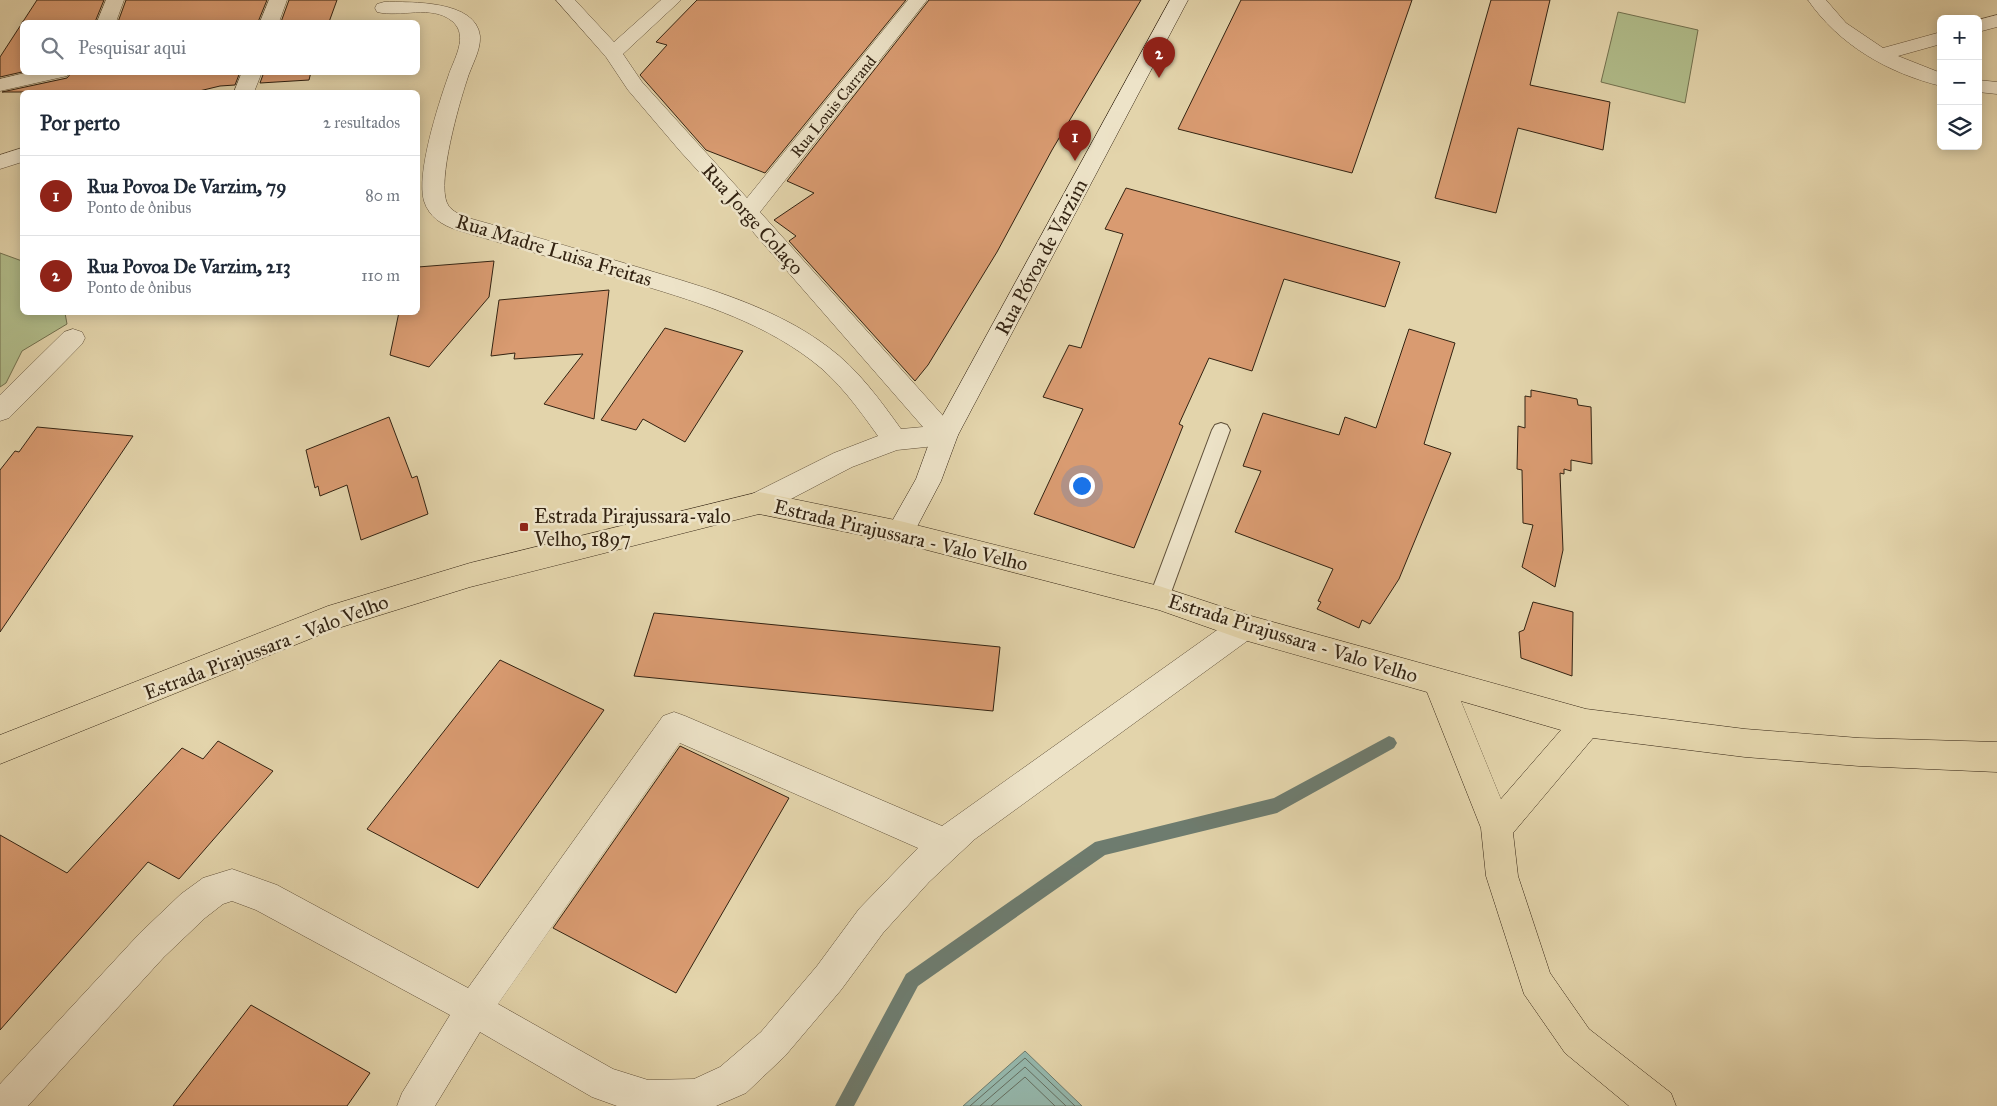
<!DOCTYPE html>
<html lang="pt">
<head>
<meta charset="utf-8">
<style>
	:root { --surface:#fff; --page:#f6f6f7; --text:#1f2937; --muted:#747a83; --line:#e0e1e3; --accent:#8f2418 }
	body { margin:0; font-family:"IM FELL Great Primer",serif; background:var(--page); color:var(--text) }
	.controls { position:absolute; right:15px; top:15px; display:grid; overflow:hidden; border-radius:8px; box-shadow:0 2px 12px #0003 }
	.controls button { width:45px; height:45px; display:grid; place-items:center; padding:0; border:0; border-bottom:1px solid var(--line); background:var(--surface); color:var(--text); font:25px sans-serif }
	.you { position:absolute; left:1081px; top:485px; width:18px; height:18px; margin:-12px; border:4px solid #fff; border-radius:50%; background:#1a73e8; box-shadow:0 0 0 8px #1a73e833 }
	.badge { display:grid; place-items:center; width:32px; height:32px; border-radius:50%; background:var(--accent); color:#fff; font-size:16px; font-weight:700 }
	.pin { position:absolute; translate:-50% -41px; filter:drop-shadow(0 1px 2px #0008) }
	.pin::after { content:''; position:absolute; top:26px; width:18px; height:15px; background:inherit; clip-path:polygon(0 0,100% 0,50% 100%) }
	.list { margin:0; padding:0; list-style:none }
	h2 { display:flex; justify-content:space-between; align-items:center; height:65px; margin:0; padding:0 20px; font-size:21px }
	h2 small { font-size:16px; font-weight:400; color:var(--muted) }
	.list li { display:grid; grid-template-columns:32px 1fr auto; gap:15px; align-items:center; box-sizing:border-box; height:80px; padding:0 20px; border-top:1px solid var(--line) }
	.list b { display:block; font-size:19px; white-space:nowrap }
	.list p { margin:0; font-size:16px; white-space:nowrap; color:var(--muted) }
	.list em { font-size:16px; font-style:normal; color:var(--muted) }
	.icon { flex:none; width:28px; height:28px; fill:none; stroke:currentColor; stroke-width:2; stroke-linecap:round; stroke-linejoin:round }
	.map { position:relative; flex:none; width:1997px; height:1106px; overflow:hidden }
	.search { position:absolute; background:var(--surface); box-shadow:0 2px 12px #0003; left:20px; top:20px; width:400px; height:55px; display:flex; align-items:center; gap:12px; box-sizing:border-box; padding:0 18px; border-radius:8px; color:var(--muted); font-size:19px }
	.panel { position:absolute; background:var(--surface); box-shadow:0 2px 12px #0003; left:20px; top:90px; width:400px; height:225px; border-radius:8px }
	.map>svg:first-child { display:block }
	.green { fill:#b1bd8b; stroke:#72704e }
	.water { fill:#95b8ad; stroke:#6e7c6f }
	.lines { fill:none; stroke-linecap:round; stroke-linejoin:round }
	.shore { stroke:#646e60; stroke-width:1 }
	.stream { fill:#6e7c6f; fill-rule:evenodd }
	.building { fill:#d99b71; stroke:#332312 }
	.lane-casing { stroke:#5f4f38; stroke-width:2 }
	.street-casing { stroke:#5f4f38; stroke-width:1 }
	.secondary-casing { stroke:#332312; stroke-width:1 }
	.primary-casing { stroke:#332312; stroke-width:1 }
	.lane { fill:#ede3c8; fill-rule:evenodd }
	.street { fill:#ede3c8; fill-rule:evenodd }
	.secondary { fill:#ede3c8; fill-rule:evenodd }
	.primary { fill:#e3d4ab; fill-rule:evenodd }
	.poi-dot { fill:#8f2418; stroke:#ede3c8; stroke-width:2 }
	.labels { text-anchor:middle; stroke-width:5; stroke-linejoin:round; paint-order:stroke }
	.far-street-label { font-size:16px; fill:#332312; stroke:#ede3c8 }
	.street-label { font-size:20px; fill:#332312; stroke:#ede3c8 }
	.poi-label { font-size:20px; fill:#332312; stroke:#ede3c8; text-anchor:start }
</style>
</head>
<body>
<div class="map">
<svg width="1997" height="1106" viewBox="0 0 1997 1106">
	<rect width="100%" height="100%" fill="#e3d4ab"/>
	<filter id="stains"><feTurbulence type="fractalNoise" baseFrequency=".004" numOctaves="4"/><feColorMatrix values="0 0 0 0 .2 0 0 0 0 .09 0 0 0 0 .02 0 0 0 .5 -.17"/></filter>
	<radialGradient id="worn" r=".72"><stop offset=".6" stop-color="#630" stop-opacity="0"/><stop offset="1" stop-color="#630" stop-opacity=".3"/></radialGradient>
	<g class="green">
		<path d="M1618,12l80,18 -13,73 -84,-21z"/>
		<path d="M0,253l22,8v51l43,1 2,11 -45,27 -16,32 -6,4z"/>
	</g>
	<path class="water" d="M1025,1051l57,55h-119z"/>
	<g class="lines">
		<g class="shore">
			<path d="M970,1106l55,-48 50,48"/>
			<path d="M980,1106l45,-39 41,39"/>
			<path d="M991,1106l34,-29 30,29"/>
		</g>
		<path class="stream" d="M1389,736l5,2 3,5 -3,5 -117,65 -172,42 -187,131 -64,120h-19l71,-132 189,-132 179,-44z"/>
	</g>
	<g class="building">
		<path d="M37,0h67l-9,22h-73v50l-22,5v-20z"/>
		<path d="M126,0h141l-9,22h-140z"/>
		<path d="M289,0h48l-8,22h-48z"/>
		<path d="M697,0h209l-141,173 -59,-23 -66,-75 27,-30 -11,-3z"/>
		<path d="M929,0h212l-89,150 -55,102 -69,113 -13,16 -126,-140 7,-5 -22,-16 40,-27 -27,-12z"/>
		<path d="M1241,0h171l-60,173 -174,-44z"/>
		<path d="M1491,0h59l-20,85 80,17 -7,48 -85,-22 -22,85 -61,-15z"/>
		<path d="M72,72h168l-5,13 -15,1 -25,6h-193l65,-14z"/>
		<path d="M264,72h47l-2,8 -49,3z"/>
		<path d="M1126,188l274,74 -15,45 -101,-28 -32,92 -43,-13 -30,66 4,2 -49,122 -100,-34 49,-105 -40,-12 26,-52 12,3 42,-114 -18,-5z"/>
		<path d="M494,261l-5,36 -60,70 -39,-12 9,-43h19v-45z"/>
		<path d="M609,290l-15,129 -50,-15 39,-50 -69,5 1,-6 -24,3 8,-56z"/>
		<path d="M665,328l78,23 -58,91 -42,-23 -7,11 -35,-10z"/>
		<path d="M1409,329l46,14 -31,101 27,9 -52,126 -29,45 -8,-4 -3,8 -42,-19 4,-7 -3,-1 15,-32 -98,-37 26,-61 -18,-5 20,-53 76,22 6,-18 31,11z"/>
		<path d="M1531,390l46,9 1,6 13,2 1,57 -21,-4v11l-7,-2v5l-4,-1 3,77 -8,37 -33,-20 11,-42 -10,-2 -1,-53 -5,-1 1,-43 7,2v-32l6,1z"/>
		<path d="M389,417l23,61 5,-2 11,38 -67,26 -14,-55 -27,11 -2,-10 -3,2 -9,-38z"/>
		<path d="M37,427l96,9 -133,196v-162l15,-19 4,1z"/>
		<path d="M1533,602l40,10 -1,64 -51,-18 -2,-26 5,-2z"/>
		<path d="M654,613l346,34 -7,64 -359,-35z"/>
		<path d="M500,660l104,50 -126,178 -111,-59z"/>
		<path d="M218,741l55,30 -94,108 -31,-17 -148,168v-195l67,38 115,-125 21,11z"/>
		<path d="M680,746l109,52 -113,195 -123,-65z"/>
		<path d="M251,1005l119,68 -23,33h-174z"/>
	</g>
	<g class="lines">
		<defs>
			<path id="lane" d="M1221,423l6,2 3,5 -61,168 -3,6 -7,2 -7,-2 -3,-6 63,-168 3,-5z"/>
			<g id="street">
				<path d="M106,0h18l-8,22h-19z"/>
				<path d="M269,0h18l-8,22h-19z"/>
				<path d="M556,0h19l39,42 47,-42h20l-58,54 19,28 105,116 161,-198h19l-167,212 194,216 4,7 -4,7 -9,3 -48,5 -45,17 -84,44 -9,3 -9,-3 -4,-8 4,-8 84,-42 44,-17c-20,-28 -40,-56 -67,-76 -54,-41 -120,-60 -183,-79 -57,-18 -114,-34 -171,-51 -15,-5 -28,-13 -33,-29 -8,-27 14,-96 24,-124 5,-17 22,-41 4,-56 -21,-17 -51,-3 -75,-9l-2,-4 2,-4 7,-2c27,0 92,-2 96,34 1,15 -9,30 -13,44 -8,24 -30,101 -20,123 4,9 16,13 25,16 58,16 115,33 172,50 63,19 131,38 184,78 30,22 52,53 73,82l22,-2 -183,-210 -60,-66 -52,-61 -22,-33z"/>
				<path d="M1808,0h18l20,23 37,25 58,-16v12l-43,12 43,17v13c-53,-13 -102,-41 -133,-86z"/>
				<path d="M1997,15v12l-19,5v-12z"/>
				<path d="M29,72h41l-3,4 -67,15v-12z"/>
				<path d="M242,72h20l-8,20h-20z"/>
				<path d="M1978,80l19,2v12l-19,-2z"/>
				<path d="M22,148v14l-22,7v-14z"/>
				<path d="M73,329l9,3 3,6 -3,6 -73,74 -9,3v-26l64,-63z"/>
				<path d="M1244,614l10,4 4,9 -4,9 -279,203 -46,43 -46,51 -42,57 -56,66 -39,37 -30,13h-99l-25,-9 -112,-65 -45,74h-38l5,-13 48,-78 -194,-105 -24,-9 -9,3 -18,14 -41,39 -136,149h-28v-22l140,-151 41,-39 22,-16 29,-9 45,16 191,103 195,-272 11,-4 11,4 257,110 292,-208zM680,743l238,105 -59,61 -42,57 -56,66 -41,35 -26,12 -46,1 -35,-11 -115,-65z"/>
			</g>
			<path id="secondary" d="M1170,0h18l-230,435 -17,46 -31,59 -10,3 -10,-3 -4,-8 30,-53 16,-44z"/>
			<path id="primary" d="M759,492l141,29 259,65 85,28 342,95 159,20 114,9 138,4v30l-138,-6 -114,-9 -152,-19 -80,95 5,43 32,97 39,56 82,64 5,13h-47l-64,-53 -41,-59 -38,-118 -5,-48 -54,-136 -183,-52 -85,-30 -259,-67 -141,-29 -289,73 -138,43 -332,134v-29l328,-129 142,-43zM1461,701l100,29 -60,69z"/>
		</defs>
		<use href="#lane" class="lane-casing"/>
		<use href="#street" class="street-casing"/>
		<use href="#secondary" class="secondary-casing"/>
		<use href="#primary" class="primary-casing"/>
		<use href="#lane" class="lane"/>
		<use href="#street" class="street"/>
		<use href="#secondary" class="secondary"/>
		<use href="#primary" class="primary"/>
	</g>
	<rect class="poi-dot" x="519" y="522" width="10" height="10" rx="2.5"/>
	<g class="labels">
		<g class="far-street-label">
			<text transform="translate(833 106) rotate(-51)" y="6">Rua Louis Carrand</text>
		</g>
		<g class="street-label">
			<text transform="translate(753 219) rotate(48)" y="7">Rua Jorge Colaço</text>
			<text transform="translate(554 250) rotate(17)" y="7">Rua Madre Luisa Freitas</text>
			<text transform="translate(1041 257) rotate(-62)" y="7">Rua Póvoa de Varzim</text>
			<text transform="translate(901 535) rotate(13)" y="7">Estrada Pirajussara - Valo Velho</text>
			<text transform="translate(1293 638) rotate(17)" y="7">Estrada Pirajussara - Valo Velho</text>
			<text transform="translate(266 647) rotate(-21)" y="7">Estrada Pirajussara - Valo Velho</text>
		</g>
		<g class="poi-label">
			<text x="534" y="523">Estrada Pirajussara-valo<tspan x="534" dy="23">Velho, 1897</tspan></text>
		</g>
	</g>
	<rect width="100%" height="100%" filter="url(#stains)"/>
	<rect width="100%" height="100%" fill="url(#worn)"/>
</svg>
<div class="controls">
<button>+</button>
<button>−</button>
<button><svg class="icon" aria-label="layers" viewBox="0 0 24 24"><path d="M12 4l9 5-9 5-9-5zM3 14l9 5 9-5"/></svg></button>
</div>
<div class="you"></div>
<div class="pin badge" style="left:1075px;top:161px">1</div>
<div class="pin badge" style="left:1159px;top:78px">2</div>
<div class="search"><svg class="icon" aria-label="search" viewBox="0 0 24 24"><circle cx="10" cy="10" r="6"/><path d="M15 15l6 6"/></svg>Pesquisar aqui</div>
<section class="panel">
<h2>Por perto<small>2 resultados</small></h2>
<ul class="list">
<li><span class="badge">1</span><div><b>Rua Povoa De Varzim, 79</b><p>Ponto de ônibus</p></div><em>80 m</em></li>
<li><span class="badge">2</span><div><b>Rua Povoa De Varzim, 213</b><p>Ponto de ônibus</p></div><em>110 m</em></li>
</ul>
</section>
</div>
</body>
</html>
